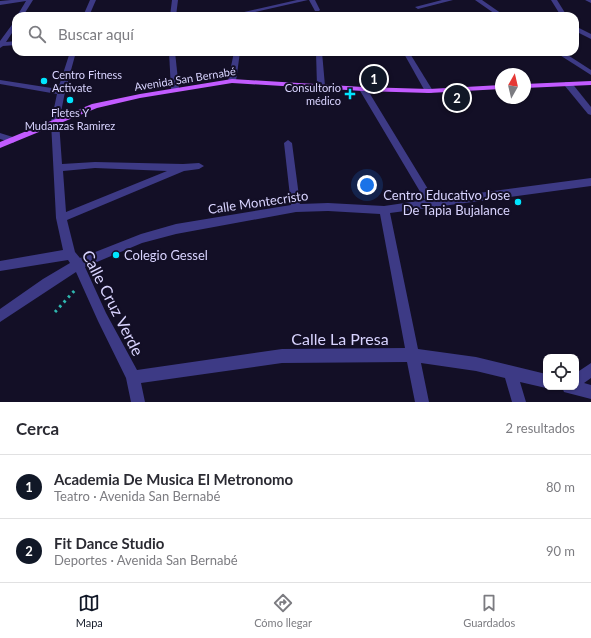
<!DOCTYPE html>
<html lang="es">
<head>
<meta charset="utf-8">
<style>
	:root { --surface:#fff; --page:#f7f7f7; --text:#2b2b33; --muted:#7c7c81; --line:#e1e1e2; --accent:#111827 }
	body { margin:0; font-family:Lato,sans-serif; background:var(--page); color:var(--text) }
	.controls { position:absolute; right:12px; bottom:12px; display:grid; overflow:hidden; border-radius:8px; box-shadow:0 1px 3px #0004 }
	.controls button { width:36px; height:36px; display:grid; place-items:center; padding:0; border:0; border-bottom:1px solid var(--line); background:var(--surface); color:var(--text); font:20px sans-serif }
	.compass { position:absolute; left:495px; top:68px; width:36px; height:36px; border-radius:50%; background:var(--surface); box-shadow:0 1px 3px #0004; rotate:8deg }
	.you { position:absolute; left:367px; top:185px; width:14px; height:14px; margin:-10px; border:3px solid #fff; border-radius:50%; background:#1a73e8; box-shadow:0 0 0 6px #1a73e833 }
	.badge { display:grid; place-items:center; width:26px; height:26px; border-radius:50%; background:var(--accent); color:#fff; font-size:13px; font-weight:700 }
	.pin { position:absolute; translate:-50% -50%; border:2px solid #fff; box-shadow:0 1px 4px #0006 }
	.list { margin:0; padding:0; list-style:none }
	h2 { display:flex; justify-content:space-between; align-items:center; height:52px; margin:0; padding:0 16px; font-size:17px }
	h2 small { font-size:13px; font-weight:400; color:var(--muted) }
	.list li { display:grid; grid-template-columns:26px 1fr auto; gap:12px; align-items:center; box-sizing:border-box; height:64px; padding:0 16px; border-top:1px solid var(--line) }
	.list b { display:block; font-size:15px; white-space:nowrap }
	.list p { margin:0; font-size:13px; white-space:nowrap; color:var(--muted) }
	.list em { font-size:13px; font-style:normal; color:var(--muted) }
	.icon { flex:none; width:22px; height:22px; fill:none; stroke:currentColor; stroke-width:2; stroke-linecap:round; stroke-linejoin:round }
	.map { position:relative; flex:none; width:591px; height:402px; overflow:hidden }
	.search { position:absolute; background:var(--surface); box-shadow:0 1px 3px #0004; left:12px; right:12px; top:12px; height:44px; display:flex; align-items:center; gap:10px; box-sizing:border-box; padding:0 14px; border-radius:12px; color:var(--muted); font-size:15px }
	.sheet { height:180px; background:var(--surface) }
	nav { display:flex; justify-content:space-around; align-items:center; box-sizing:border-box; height:56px; border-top:1px solid var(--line); background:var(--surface); font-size:11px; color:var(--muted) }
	nav a { display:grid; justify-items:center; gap:2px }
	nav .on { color:var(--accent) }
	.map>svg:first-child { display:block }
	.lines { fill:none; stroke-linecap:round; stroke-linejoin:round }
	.path { stroke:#2fb8b0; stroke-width:3; stroke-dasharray:2.5 4; stroke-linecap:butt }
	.minor { fill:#3d3a85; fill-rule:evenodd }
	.major { fill:#c25bff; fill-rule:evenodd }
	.poi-dot { fill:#00e5ff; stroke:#130f26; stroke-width:1.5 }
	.labels { text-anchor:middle; stroke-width:4; stroke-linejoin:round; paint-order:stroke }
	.far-poi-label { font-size:11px; fill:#d9d4ff; stroke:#130f26; text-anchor:start }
	.far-street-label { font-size:11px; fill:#d9d4ff; stroke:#130f26 }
	.poi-label { font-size:13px; fill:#d9d4ff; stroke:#130f26; text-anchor:end }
	.street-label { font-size:13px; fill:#d9d4ff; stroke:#130f26 }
	.near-street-label { font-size:16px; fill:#d9d4ff; stroke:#130f26 }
</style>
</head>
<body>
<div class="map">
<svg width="591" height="402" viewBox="0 0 591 402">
	<rect width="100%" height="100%" fill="#130f26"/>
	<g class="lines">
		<path class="path" d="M55,312l21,-23"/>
		<g class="minor">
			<path d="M11,0h22l-10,16h-6l9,-15 -26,4v-4z"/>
			<path d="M90,0h6l-7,16h-6z"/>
			<path d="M172,0h6l-2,16h-6z"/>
			<path d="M297,0h11l-70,16h-11z"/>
			<path d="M309,0h6l5,10 -1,1h-4z"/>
			<path d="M442,0h11l-35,9 -3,-2z"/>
			<path d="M475,0h7l23,16h-7z"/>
			<path d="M551,0h6l10,16h-6z"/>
			<path d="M585,0h6v3z"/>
			<path d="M16,21v6l-10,15 10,-1v4l-13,1 -3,2v-7l14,-19z"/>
			<path d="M575,26l16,8v5l-16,-8z"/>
			<path d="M70,52h6l-11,40 -6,30 3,42 33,-2 88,2 16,-1 5,3 -5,3 -15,2 -117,49 8,32 5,6 61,-24 35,-10 115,-19 -7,-62 4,-3 4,3 8,61 28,-1 56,3 41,-6 -66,-111 4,-2 4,2 67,110 157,-21v8l-201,27 28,136 58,8 70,17v13h2l-2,1 -26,-6 6,20h-14l-7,-24 -29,-7 -55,-8 8,39h-14l-8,-40 -125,1 -141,20 4,19h-14l-5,-24 -28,-57 -22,-49 -76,50v-13l43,-30 27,-16 -2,-3 -68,11v-10l63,-11 -7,-32 -5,-96 6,-28 -57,-10v-4l58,9zM95,168l72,3 -101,41 -3,-41zM328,211l52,3 25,134 -123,1 -145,21 -31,-57 -21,-46 57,-24 34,-9 120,-22z"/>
			<path d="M169,52h6l4,37 -4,2 -4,-2z"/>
			<path d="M234,52h6l-4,29 -4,2 -4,-2z"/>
			<path d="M316,52h6l3,34 -4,2 -4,-2z"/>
			<path d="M403,52h6l24,39 -1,2h-6z"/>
			<path d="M555,52h8l28,18v5z"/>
			<path d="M565,82h6l20,25v8l-3,-1 -23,-28z"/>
			<path d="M0,133l16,5 1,2 -4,3 -13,-4z"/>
			<path d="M591,363v15l-7,5 7,2v14l-27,-7 -2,-5h14v-14z"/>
		</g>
		<g class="major">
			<path d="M232,79l131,8 66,2 72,-4v4l-72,4 -66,-2 -131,-8 -92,15 -43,10 -97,40v-6l92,-38 48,-10z"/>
			<path d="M591,81v4l-66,3v-4z"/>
		</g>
	</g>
	<g class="poi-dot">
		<circle cx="44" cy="81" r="4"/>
		<path d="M348 88h4v4h4v4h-4v4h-4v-4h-4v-4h4z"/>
		<circle cx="70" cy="100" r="4"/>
		<circle cx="518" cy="202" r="4"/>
		<circle cx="116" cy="255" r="4"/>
	</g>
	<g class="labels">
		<g class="far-poi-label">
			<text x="52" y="79">Centro Fitness<tspan x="52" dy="13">Activate</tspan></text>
			<text x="341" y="92" text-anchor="end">Consultorio<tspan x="341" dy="13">médico</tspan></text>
			<text x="70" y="117" text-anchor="middle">Fletes Y<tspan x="70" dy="13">Mudanzas Ramirez</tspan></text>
		</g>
		<g class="far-street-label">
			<text transform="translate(185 79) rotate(-9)" y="4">Avenida San Bernabé</text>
		</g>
		<g class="poi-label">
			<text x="510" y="200">Centro Educativo Jose<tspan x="510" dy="15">De Tapia Bujalance</tspan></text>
			<text x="124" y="260" text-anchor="start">Colegio Gessel</text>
		</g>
		<g class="street-label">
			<text transform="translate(258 202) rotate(-8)" y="5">Calle Montecristo</text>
		</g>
		<g class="near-street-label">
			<text transform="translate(113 303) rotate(63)" y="6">Calle Cruz Verde</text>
			<text x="340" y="345">Calle La Presa</text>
		</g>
	</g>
</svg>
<div class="controls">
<button><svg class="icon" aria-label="locate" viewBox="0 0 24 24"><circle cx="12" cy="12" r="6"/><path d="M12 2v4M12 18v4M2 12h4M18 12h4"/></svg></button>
</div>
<svg class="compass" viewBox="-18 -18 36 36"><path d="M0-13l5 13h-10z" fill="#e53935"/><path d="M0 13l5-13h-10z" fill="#7c7c81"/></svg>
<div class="you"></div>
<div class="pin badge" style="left:374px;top:79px">1</div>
<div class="pin badge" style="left:457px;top:98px">2</div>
<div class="search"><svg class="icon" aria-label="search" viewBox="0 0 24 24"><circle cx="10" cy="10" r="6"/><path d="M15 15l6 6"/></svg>Buscar aquí</div>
</div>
<section class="sheet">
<h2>Cerca<small>2 resultados</small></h2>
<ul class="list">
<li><span class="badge">1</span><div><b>Academia De Musica El Metronomo</b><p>Teatro · Avenida San Bernabé</p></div><em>80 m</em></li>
<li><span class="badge">2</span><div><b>Fit Dance Studio</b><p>Deportes · Avenida San Bernabé</p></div><em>90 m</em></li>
</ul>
</section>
<nav>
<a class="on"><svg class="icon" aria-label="map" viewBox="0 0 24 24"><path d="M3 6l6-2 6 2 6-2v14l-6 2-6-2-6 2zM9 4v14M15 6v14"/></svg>Mapa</a>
<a><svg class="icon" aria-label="directions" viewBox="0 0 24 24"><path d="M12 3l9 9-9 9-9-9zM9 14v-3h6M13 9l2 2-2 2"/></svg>Cómo llegar</a>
<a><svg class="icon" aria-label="saved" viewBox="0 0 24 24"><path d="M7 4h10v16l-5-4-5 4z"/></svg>Guardados</a>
</nav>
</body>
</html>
